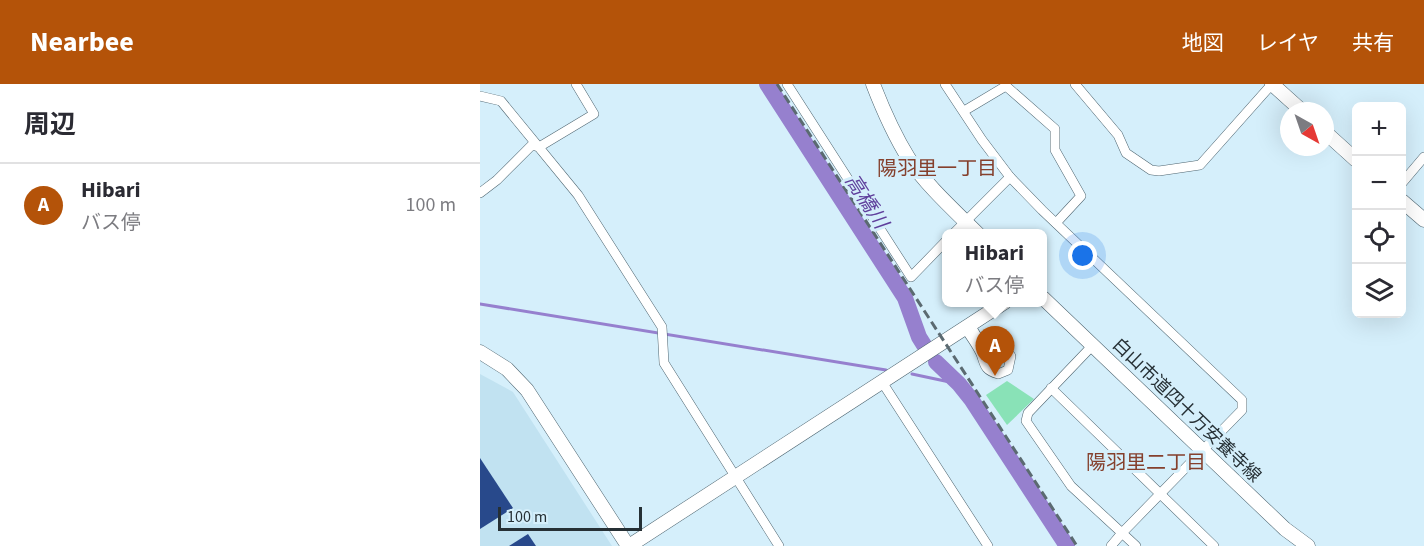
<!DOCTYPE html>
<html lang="ja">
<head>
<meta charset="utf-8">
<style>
	:root { --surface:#fff; --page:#f7f7f7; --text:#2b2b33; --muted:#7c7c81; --line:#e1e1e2; --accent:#b45309 }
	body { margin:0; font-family:"Source Sans 3","Noto Sans JP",sans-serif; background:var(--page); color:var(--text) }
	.controls { position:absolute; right:18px; top:18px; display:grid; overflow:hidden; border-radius:9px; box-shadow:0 6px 24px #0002 }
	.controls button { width:54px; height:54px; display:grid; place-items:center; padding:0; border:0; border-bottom:2px solid var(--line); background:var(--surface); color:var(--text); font:30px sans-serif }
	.compass { position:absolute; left:800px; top:18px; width:54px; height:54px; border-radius:50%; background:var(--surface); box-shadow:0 6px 24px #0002; rotate:140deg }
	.scale { position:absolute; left:18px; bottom:15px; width:144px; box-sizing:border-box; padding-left:6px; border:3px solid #263035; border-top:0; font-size:16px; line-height:21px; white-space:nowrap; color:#263035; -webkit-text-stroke:4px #d5effb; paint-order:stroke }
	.you { position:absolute; left:603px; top:172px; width:21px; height:21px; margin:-15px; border:4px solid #fff; border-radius:50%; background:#1a73e8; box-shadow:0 0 0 9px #1a73e833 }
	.badge { display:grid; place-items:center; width:39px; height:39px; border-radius:50%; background:var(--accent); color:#fff; font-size:20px; font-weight:700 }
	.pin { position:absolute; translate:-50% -50px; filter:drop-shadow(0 2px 3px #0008) }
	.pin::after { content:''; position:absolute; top:32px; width:21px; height:18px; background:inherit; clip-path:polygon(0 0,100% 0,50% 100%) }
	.popup { position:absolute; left:462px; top:145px; width:105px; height:78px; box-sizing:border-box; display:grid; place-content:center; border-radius:9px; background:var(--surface); filter:drop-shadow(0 2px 4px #0005); font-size:20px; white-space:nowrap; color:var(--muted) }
	.popup b { font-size:22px; color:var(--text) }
	.popup::after { content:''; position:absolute; left:50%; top:100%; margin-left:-12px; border:12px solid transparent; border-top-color:var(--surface) }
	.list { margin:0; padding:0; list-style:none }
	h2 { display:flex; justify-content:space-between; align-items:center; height:78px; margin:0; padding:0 24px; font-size:26px }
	h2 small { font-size:20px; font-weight:400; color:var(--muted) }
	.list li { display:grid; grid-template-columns:39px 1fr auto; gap:18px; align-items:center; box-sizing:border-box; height:84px; padding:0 24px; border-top:2px solid var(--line) }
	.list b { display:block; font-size:22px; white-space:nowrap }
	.list p { margin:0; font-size:20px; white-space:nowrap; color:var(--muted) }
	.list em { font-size:20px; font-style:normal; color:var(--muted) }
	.icon { flex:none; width:33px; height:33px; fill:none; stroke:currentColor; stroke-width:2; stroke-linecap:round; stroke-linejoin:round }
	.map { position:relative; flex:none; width:944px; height:462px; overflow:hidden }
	header { display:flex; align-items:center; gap:36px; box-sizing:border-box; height:84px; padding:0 30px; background:var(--accent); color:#fff }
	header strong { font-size:28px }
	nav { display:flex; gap:33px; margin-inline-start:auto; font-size:21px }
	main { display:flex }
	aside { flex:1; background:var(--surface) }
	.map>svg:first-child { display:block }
	.built { fill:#c1e2f1 }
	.green { fill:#89e2b7 }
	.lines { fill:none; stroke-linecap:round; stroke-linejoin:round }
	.stream { stroke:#9680ce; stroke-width:3 }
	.river { stroke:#9680ce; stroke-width:16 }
	.building { fill:#28498b }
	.street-casing { stroke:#4f6671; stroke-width:10 }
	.secondary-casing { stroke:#4f6671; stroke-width:15 }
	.street { stroke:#fff; stroke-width:9 }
	.secondary { stroke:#fff; stroke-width:14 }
	.rail { stroke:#5b6a71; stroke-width:3; stroke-dasharray:9 4.5; stroke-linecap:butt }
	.labels { text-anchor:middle; stroke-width:6; stroke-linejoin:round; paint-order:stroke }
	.street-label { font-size:18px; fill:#263035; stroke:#d5effb }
	.neighbourhood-label { font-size:20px; fill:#85402d; stroke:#d5effb }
	.water-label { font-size:20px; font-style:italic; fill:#5f3f9c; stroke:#d5effb }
</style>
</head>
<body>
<header>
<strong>Nearbee</strong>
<nav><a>地図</a><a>レイヤ</a><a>共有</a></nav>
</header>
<main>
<aside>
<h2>周辺<small></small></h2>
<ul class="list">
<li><span class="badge">A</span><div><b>Hibari</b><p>バス停</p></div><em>100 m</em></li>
</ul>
</aside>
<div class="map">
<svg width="944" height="462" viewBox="0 0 944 462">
	<rect width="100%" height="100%" fill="#d5effb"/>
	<path class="built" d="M0,290l33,18 99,154h-132z"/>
	<path class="green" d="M527,297l27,18 -27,26 -21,-30z"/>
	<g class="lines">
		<g class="stream">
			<path d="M0,220l406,66"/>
			<path d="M432,290l47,10"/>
		</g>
		<g class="river">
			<path d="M287,0l138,214 14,39 5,8"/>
			<path d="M456,278l23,22 12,15 96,147"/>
		</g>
	</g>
	<g class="building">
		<path d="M0,374l33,50 -33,21z"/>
		<path d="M48,450l8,12h-27z"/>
	</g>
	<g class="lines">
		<defs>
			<g id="street">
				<path d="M307,0l124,193 36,-37"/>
				<path d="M465,0l37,56 28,37 32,33 200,190v10l-120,123 14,13"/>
				<path d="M595,0l43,51 8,18 25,17 8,1 41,-6 72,-81"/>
				<path d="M0,12l21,5 77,94 84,132 2,36 115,183"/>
				<path d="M484,27l42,-25 49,43v21l26,46 -25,27"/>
				<path d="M922,99l22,-26"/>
				<path d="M0,109l17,-13 35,-35 7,2 55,-33 -18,-30"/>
				<path d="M473,150l57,-57"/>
				<path d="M485,244c5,8 12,17 16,26 4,11 3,16 17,20l10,-4 3,-14 -10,-11 -18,1 -13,-21"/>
				<path d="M613,261l-65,68 -2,8 45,65 51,47 -11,13"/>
				<path d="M402,298l106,164"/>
				<path d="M571,304l163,158"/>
			</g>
			<g id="secondary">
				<path d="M393,0c10,26 21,51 36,75 18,27 45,51 69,75"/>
				<path d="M792,0l30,27"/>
				<path d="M845,48l31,28"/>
				<path d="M922,117l22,19"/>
				<path d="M563,214l242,231 23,17"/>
				<path d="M0,268l27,17 20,21 101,156"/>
				<path d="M149,462l376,-244"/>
			</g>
		</defs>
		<use href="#street" class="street-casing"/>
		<use href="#secondary" class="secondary-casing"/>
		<use href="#street" class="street"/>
		<use href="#secondary" class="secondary"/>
		<path class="rail" d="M297,0l300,462"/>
	</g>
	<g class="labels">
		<g class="street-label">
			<text transform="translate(707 326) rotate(44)" y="6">白山市道四十万安養寺線</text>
		</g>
		<g class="neighbourhood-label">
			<text x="457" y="91">陽羽里一丁目</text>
			<text x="666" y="385">陽羽里二丁目</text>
		</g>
		<g class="water-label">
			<text transform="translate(387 117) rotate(57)" y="7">高橋川</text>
		</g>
	</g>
</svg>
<div class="controls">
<button>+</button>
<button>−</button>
<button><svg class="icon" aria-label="locate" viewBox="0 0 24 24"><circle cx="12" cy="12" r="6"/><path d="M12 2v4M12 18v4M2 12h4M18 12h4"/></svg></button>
<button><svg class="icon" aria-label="layers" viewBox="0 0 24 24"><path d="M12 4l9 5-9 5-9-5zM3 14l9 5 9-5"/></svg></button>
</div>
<svg class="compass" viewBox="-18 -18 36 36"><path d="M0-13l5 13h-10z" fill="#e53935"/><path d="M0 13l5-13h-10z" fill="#7c7c81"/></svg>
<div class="scale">100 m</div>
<div class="you"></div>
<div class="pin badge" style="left:515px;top:292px">A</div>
<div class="popup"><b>Hibari</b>バス停</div>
</div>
</main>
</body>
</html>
